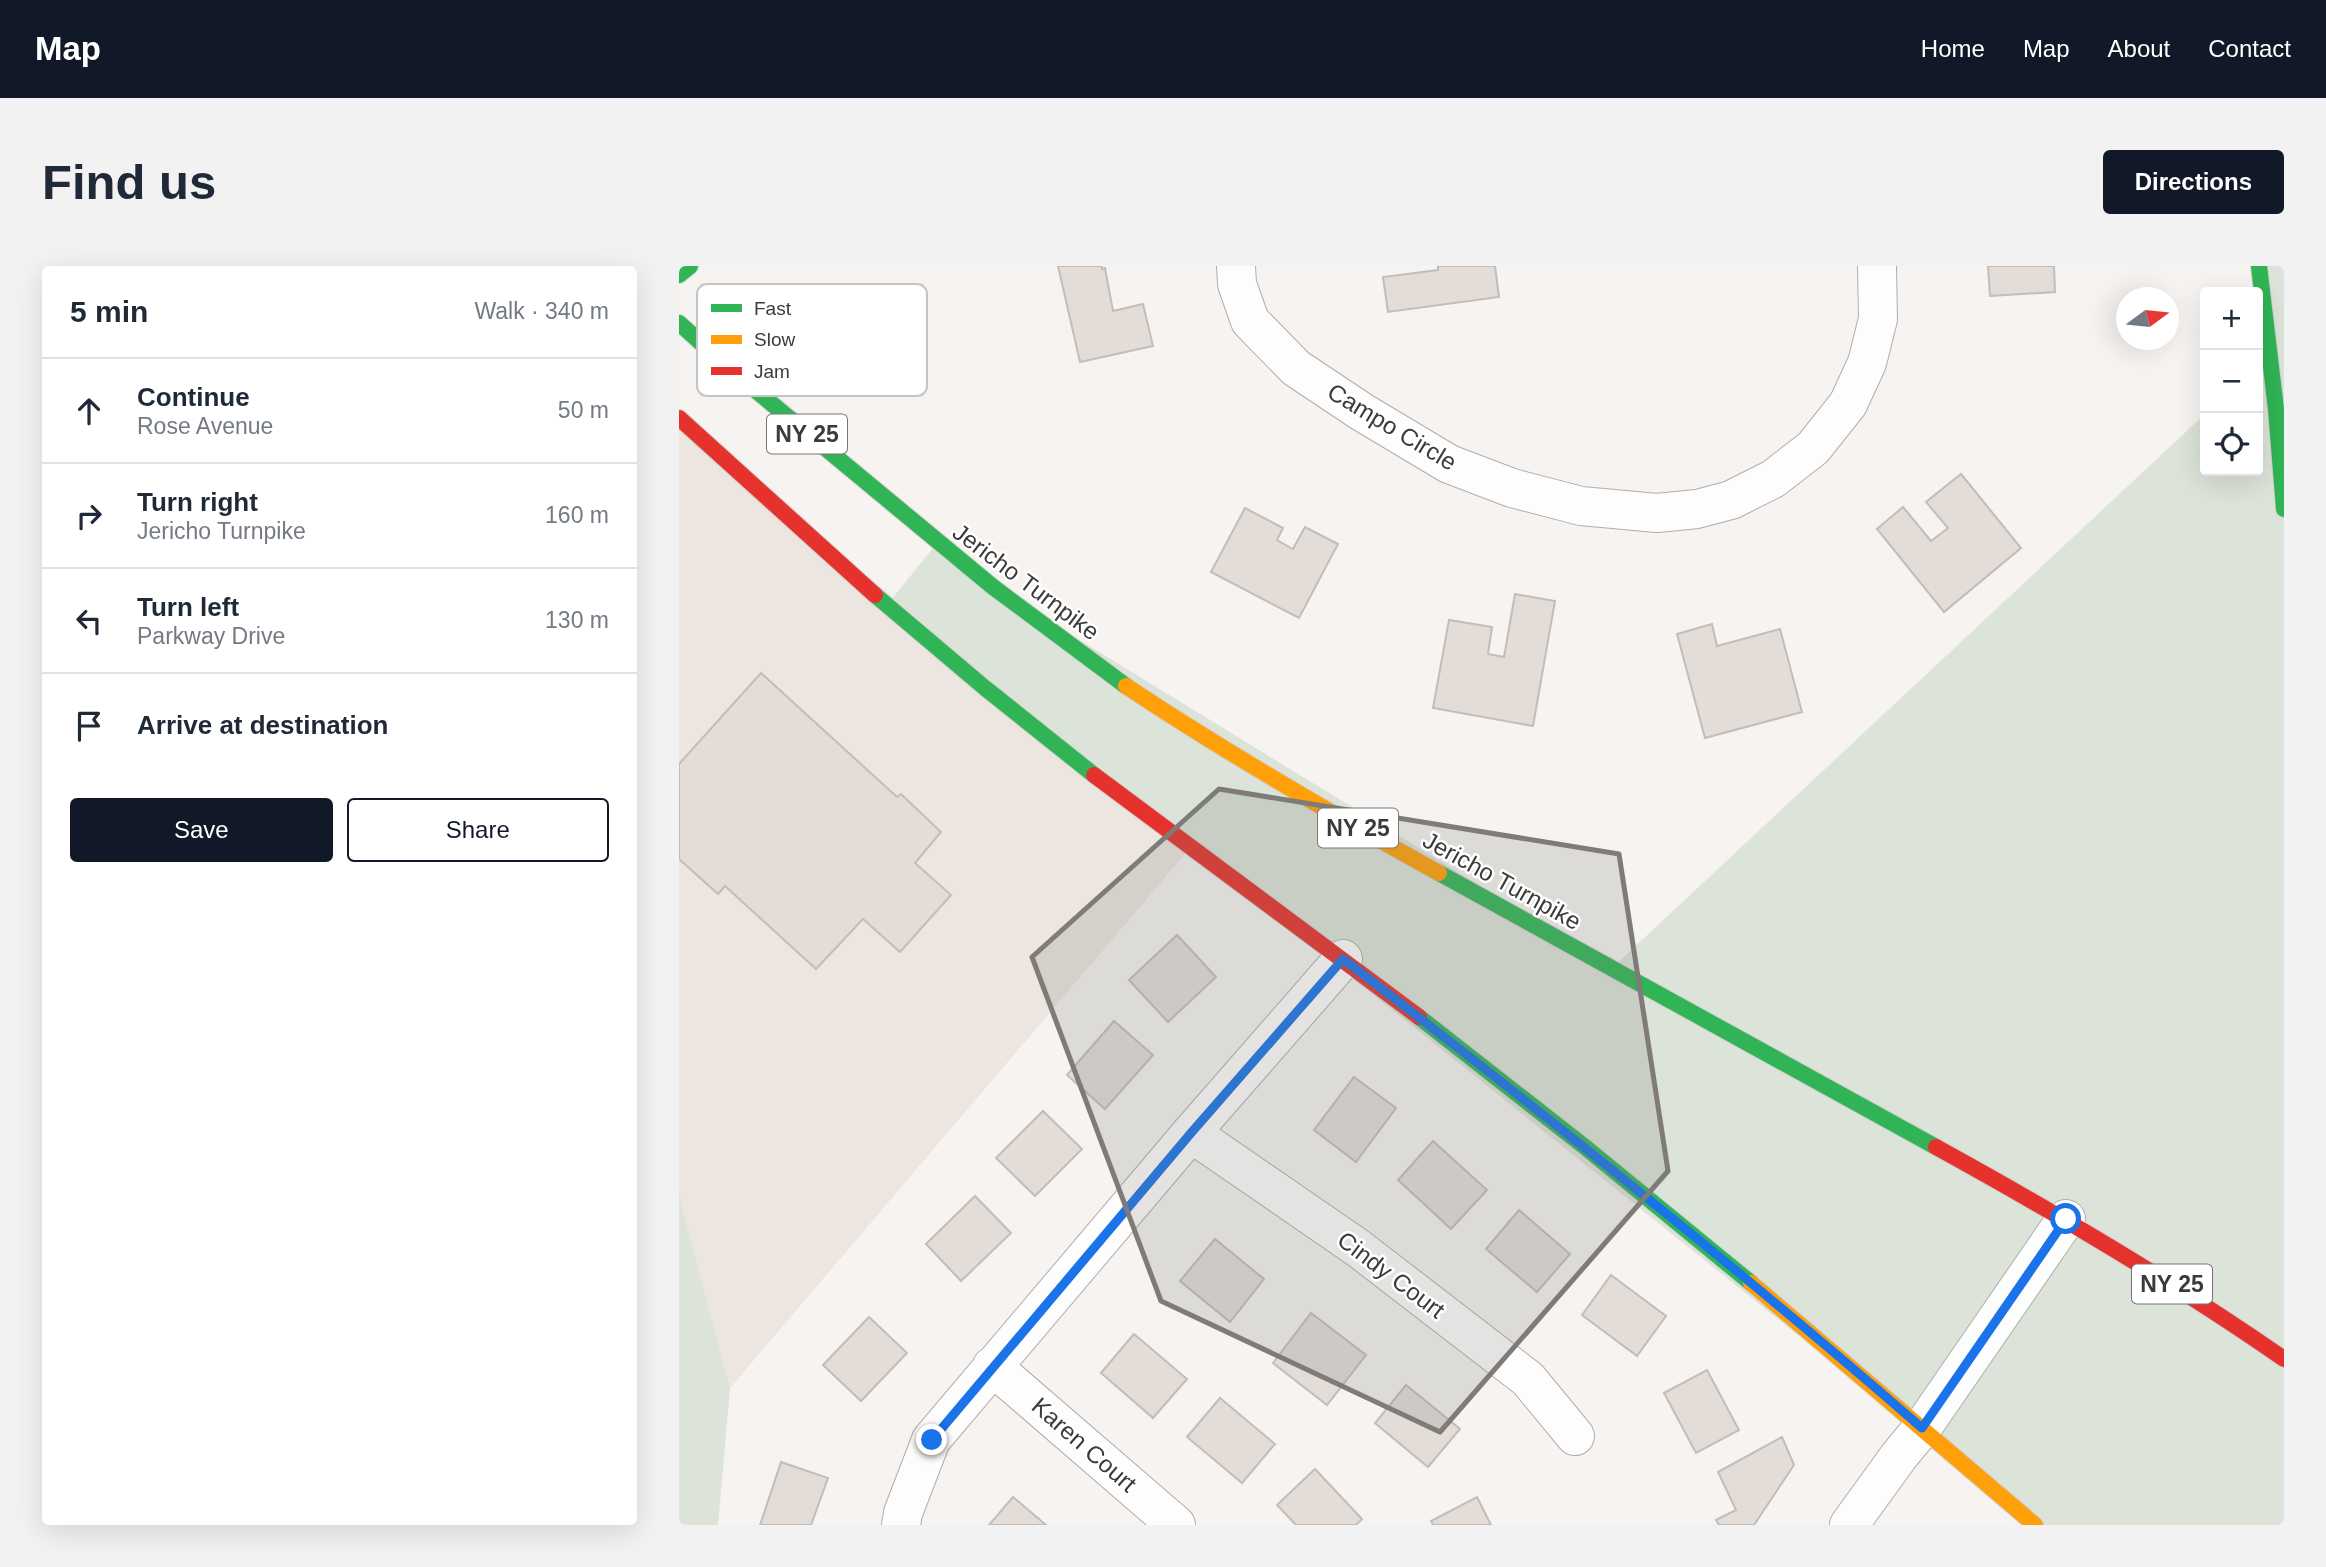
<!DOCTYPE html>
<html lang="en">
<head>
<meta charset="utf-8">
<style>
	:root { --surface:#fff; --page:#f2f2f3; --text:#1f2937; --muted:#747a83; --line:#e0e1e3; --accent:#111827 }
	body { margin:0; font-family:Arial,sans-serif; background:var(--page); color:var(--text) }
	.controls { position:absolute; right:21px; top:21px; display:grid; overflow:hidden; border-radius:7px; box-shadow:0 7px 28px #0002 }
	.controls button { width:63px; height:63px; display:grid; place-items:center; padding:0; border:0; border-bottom:2px solid var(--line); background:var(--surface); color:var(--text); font:35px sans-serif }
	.compass { position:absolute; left:1437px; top:21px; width:63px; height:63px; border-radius:50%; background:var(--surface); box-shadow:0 7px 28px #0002; rotate:75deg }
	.stop { position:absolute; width:21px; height:21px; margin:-16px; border:5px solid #1a73e8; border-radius:50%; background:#fff }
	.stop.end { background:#1a73e8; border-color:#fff; box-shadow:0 2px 7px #0008 }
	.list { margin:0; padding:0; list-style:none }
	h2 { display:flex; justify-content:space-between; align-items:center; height:91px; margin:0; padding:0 28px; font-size:30px }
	h2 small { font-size:23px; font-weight:400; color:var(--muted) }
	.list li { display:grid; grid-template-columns:46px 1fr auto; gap:21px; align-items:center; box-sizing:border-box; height:105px; padding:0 28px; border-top:2px solid var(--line) }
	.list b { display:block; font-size:26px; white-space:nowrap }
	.list p { margin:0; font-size:23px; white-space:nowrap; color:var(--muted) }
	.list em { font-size:23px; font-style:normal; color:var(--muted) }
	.actions { display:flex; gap:14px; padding:21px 28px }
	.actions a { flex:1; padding:16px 0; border:2px solid var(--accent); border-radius:7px; text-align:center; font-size:24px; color:var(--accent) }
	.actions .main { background:var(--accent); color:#fff }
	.icon { flex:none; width:38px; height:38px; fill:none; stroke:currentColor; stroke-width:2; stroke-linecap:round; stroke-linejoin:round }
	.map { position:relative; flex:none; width:1605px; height:1259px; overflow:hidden; border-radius:7px }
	header { display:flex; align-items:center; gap:42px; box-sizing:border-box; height:98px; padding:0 35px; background:var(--accent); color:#fff }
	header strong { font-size:33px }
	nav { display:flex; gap:38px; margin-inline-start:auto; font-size:24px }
	.intro { display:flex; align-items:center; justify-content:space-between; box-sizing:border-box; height:168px; padding:0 42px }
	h1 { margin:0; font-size:49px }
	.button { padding:18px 32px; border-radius:7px; background:var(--accent); color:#fff; font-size:24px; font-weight:700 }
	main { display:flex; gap:42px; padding:0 42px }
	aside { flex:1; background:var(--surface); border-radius:7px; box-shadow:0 7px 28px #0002 }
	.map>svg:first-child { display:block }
	.built { fill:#ede5e0 }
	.green { fill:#dce3d8 }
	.building { fill:#e3dcd7; stroke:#c0bebc; stroke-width:2 }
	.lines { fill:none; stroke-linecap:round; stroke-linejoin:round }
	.street-casing { stroke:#b0aeac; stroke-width:40 }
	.fast-casing { stroke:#d1d0cf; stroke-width:18 }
	.slow-casing { stroke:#d1d0cf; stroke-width:18 }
	.jam-casing { stroke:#d1d0cf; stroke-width:18 }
	.street { stroke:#fefdfd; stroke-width:38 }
	.fast { stroke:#30b455; stroke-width:16 }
	.slow { stroke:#ff9f0a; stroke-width:16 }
	.jam { stroke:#e5322d; stroke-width:16 }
	.route { stroke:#1a73e8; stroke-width:9 }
	.marked { fill:#7e7b79; fill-opacity:0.2; stroke:#7e7b79; stroke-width:5; stroke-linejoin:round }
	.labels { text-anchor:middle; stroke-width:5; stroke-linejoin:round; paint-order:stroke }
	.shield { fill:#fff; stroke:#777674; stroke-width:2 }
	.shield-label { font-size:23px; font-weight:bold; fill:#3d3b39 }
	.street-label { font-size:24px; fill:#3d3b39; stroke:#fff }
	.key { fill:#fff; stroke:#c5c4c4; stroke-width:2 }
	.key-label { font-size:19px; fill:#3d3b39 }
</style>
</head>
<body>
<header>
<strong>Map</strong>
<nav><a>Home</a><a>Map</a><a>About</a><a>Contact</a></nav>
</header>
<div class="intro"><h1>Find us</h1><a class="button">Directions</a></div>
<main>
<aside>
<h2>5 min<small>Walk · 340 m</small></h2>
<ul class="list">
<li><svg class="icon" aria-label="ahead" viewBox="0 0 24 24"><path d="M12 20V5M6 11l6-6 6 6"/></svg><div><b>Continue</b><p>Rose Avenue</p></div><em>50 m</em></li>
<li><svg class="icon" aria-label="right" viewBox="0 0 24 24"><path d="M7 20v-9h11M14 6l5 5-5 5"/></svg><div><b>Turn right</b><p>Jericho Turnpike</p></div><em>160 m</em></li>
<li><svg class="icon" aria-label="left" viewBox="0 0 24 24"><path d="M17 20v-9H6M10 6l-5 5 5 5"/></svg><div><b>Turn left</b><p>Parkway Drive</p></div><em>130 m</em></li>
<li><svg class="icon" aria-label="arrive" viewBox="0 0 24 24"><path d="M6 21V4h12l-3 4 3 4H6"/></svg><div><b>Arrive at destination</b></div></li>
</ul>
<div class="actions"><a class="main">Save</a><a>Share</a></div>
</aside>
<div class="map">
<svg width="1605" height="1259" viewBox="0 0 1605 1259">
	<rect width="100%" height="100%" fill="#f6f3f1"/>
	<path class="built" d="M0,152l512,429 -461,541 -51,-192z"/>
	<g class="green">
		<path d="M1580,0h25v1259h-249l-1148,-920 50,-62 56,44 620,380 592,-553v57h53z"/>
		<path d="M0,930l51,192 -12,137h-39z"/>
	</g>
	<g class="building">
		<path d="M379,0h44v3l3,-1 8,43 30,-7 10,42 -73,16z"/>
		<path d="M759,0h57l4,31 -111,15 -5,-35 55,-7z"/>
		<path d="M1309,0h66l1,26 -65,4z"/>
		<path d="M1282,208l60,74 -77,64 -67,-83 26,-22 28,34 17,-13 -22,-26z"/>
		<path d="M566,242l38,20 -6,12 16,9 12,-22 33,17 -39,74 -88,-46z"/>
		<path d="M836,328l40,7 -22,125 -100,-18 16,-88 43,7 -4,27 16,3z"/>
		<path d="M1033,358l5,22 63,-17 22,83 -97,26 -28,-104z"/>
		<path d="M82,407l136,124 4,-3 40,38 -26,31 36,32 -51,57 -37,-33 -47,50 -91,-83 -7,8 -39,-35v-95z"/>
		<path d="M498,669l39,42 -48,45 -39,-42z"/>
		<path d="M435,755l39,34 -48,54 -38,-34z"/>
		<path d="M675,811l42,31 -40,54 -42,-32z"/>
		<path d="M364,845l39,38 -47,47 -39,-38z"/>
		<path d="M754,875l54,49 -36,39 -53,-49z"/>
		<path d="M296,930l36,37 -50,48 -35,-37z"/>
		<path d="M840,944l51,44 -33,38 -51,-43z"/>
		<path d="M536,973l49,40 -34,43 -50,-41z"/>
		<path d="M932,1009l55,41 -29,40 -55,-41z"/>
		<path d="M632,1047l55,42 -39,50 -54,-42z"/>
		<path d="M190,1051l38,36 -46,48 -38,-36z"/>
		<path d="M455,1068l53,45 -34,39 -52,-45z"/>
		<path d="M1028,1104l32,60 -43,23 -32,-60z"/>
		<path d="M727,1119l54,44 -32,38 -53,-44z"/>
		<path d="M541,1132l55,46 -33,39 -55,-46z"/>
		<path d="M1103,1171l12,28 -40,60h-35l-3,-5 20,-10 -18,-38z"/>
		<path d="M102,1196l47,16 -17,47h-51z"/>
		<path d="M636,1203l47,50 -6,6h-60l-19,-20z"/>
		<path d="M334,1231l33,28h-57z"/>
		<path d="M798,1231l14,28h-58l-2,-4z"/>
	</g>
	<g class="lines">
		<defs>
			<g id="street">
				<path d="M557,0l1,18 13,37 46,47 66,44 87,52 63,24 69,18 76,7 40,-4 34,-9 42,-21 40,-31 35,-44 19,-41 11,-44 -1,-53"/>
				<path d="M512,867l167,115 170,131 47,57"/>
				<path d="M313,1100l184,159"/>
				<path d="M222,1259l2,-12 28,-73 260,-307 152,-174"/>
				<path d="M1170,1259l50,-69 23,-28 144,-209"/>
			</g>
			<g id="fast">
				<path d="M1580,0l17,143 8,100"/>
				<path d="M0,9l11,-9"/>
				<path d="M0,57l51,46 263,218 133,99"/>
				<path d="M196,329l110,93 109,87"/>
				<path d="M760,607l497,274"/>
				<path d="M740,751l166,130 166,136"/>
			</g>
			<g id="slow">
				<path d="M447,420c102,68 206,128 313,187"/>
				<path d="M1072,1017l284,242"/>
			</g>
			<g id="jam">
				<path d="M0,152l196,177"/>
				<path d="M415,509l325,242"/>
				<path d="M1257,881c120,66 236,134 348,212"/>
			</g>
		</defs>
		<use href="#street" class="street-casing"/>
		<use href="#fast" class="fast-casing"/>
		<use href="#slow" class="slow-casing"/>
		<use href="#jam" class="jam-casing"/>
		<use href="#street" class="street"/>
		<use href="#fast" class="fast"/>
		<use href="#slow" class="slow"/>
		<use href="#jam" class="jam"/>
	</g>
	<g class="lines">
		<path class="route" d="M253,1174l259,-307 152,-174c197,151 392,306 579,469l144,-209"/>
	</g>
	<path class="marked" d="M540,523l400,65 49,317 -228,261 -279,-131 -129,-344z"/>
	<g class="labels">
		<g class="shield">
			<rect x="88" y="148.5" width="80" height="39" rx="5"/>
			<rect x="639" y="542.5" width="80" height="39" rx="5"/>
			<rect x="1453" y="998.5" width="80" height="39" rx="5"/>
		</g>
		<g class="shield-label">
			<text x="128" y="176">NY 25</text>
			<text x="679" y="570">NY 25</text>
			<text x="1493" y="1026">NY 25</text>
		</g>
		<g class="street-label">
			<text transform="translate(713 161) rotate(31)" y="8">Campo Circle</text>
			<text transform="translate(347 316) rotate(37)" y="8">Jericho Turnpike</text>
			<text transform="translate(823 615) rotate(29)" y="8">Jericho Turnpike</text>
			<text transform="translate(712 1009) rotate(37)" y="8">Cindy Court</text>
			<text transform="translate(405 1179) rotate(41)" y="8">Karen Court</text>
		</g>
	</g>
	<rect x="18" y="18" width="230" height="112" rx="10" class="key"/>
	<rect x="32" y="38" width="31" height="8" fill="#30b455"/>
	<rect x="32" y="69" width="31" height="9" fill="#ff9f0a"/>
	<rect x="32" y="101" width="31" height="8" fill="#e5322d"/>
	<g class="key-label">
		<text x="75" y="49">Fast</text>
		<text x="75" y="80">Slow</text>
		<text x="75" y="112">Jam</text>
	</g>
</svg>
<div class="controls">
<button>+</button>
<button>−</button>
<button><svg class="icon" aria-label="locate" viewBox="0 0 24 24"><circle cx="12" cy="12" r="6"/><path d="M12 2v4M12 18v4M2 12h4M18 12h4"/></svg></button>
</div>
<svg class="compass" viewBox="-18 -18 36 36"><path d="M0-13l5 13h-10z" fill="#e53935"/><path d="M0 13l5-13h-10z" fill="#747a83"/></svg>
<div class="stop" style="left:1387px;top:953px"></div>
<div class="stop end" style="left:253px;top:1174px"></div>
</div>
</main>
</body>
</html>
